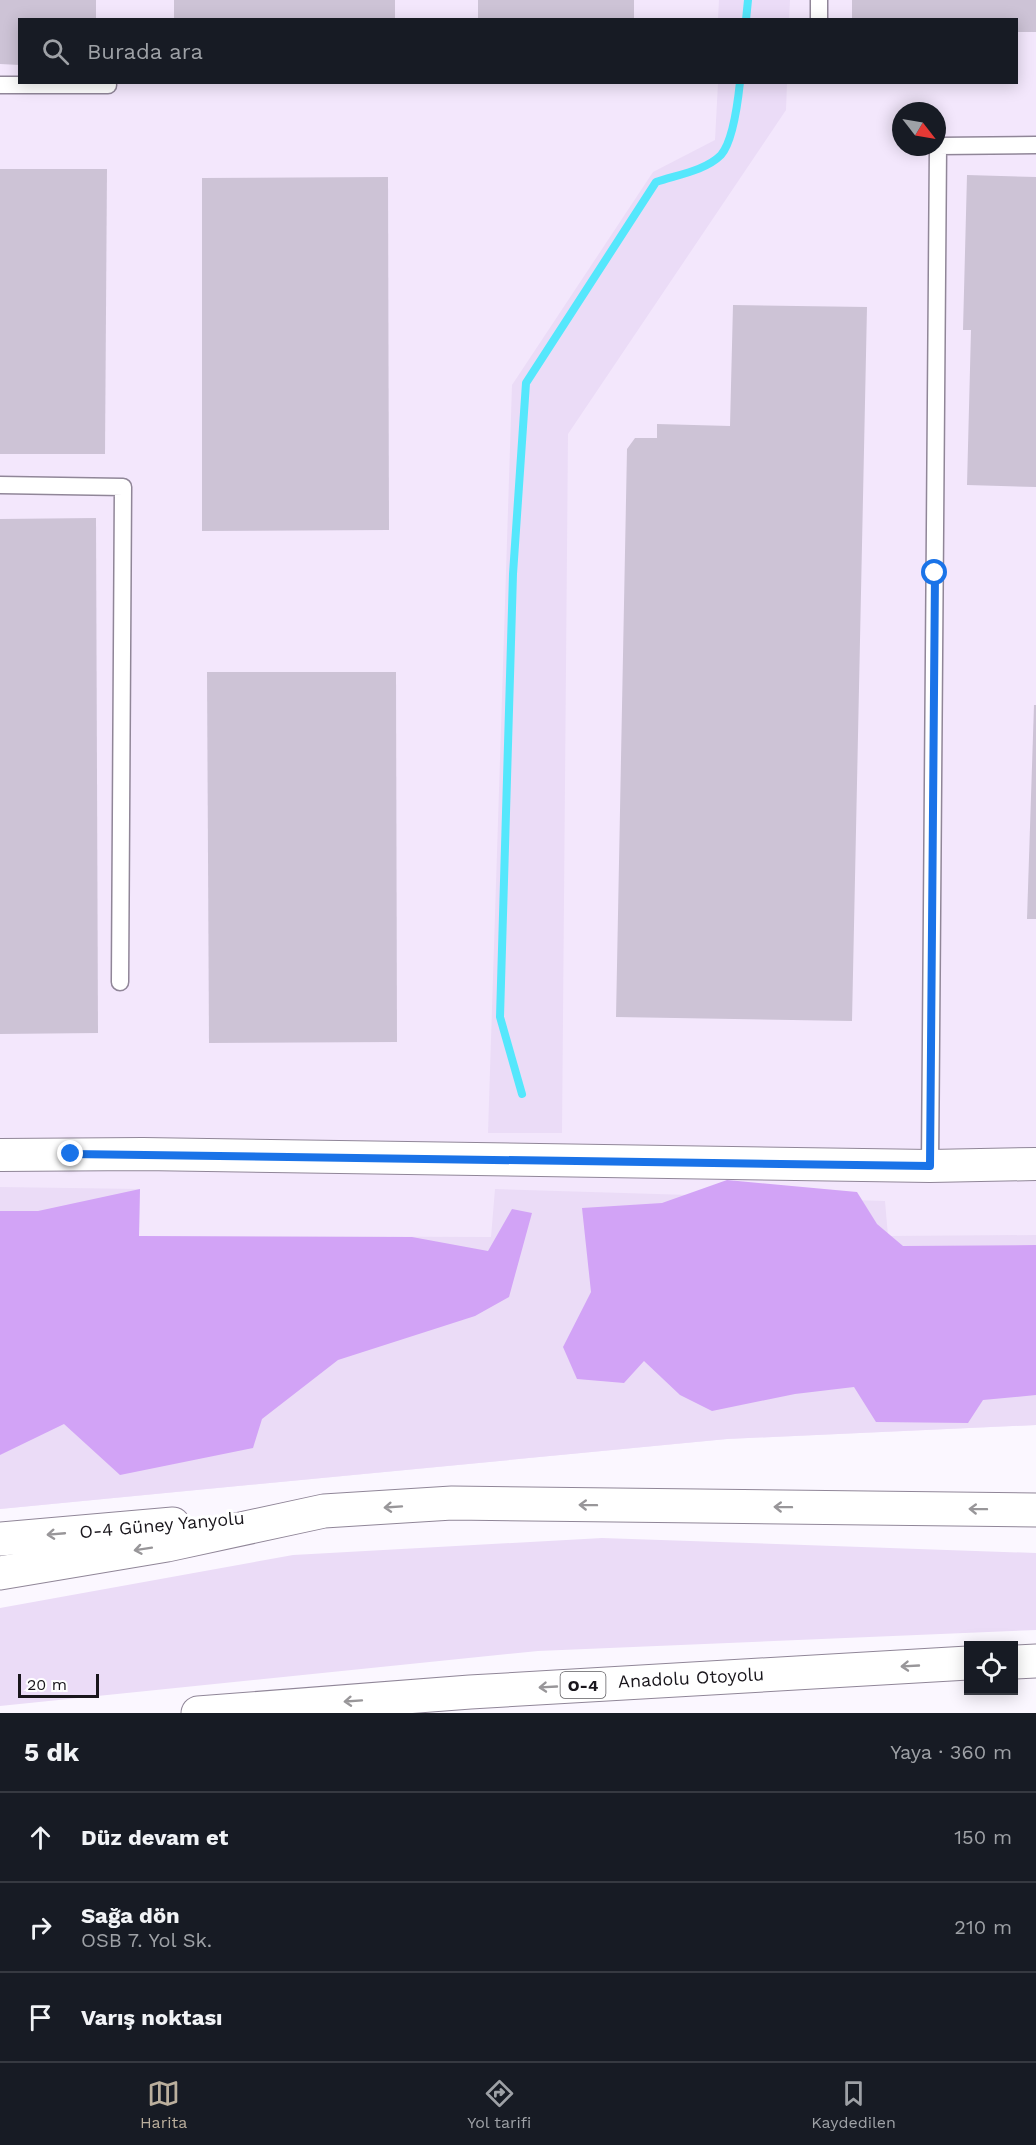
<!DOCTYPE html>
<html lang="tr">
<head>
<meta charset="utf-8">
<style>
	:root { --surface:#171b24; --page:#242831; --text:#f1f3f6; --muted:#9ea1a6; --line:#363941; --accent:#bbaf9d }
	body { margin:0; font-family:"Work Sans",sans-serif; background:var(--page); color:var(--text) }
	.controls { position:absolute; right:18px; bottom:18px; display:grid; overflow:hidden; border-radius:0px; box-shadow:0 3px 15px #0003 }
	.controls button { width:54px; height:54px; display:grid; place-items:center; padding:0; border:0; border-bottom:2px solid var(--line); background:var(--surface); color:var(--text); font:30px sans-serif }
	.compass { position:absolute; left:892px; top:102px; width:54px; height:54px; border-radius:50%; background:var(--surface); box-shadow:0 3px 15px #0003; rotate:121deg }
	.scale { position:absolute; left:18px; bottom:15px; width:81px; box-sizing:border-box; padding-left:6px; border:3px solid #19161c; border-top:0; font-size:16px; line-height:21px; white-space:nowrap; color:#19161c; -webkit-text-stroke:4px #fff; paint-order:stroke }
	.stop { position:absolute; width:18px; height:18px; margin:-14px; border:4px solid #1a73e8; border-radius:50%; background:#fff }
	.stop.end { background:#1a73e8; border-color:#fff; box-shadow:0 2px 6px #0008 }
	.list { margin:0; padding:0; list-style:none }
	h2 { display:flex; justify-content:space-between; align-items:center; height:78px; margin:0; padding:0 24px; font-size:26px }
	h2 small { font-size:20px; font-weight:400; color:var(--muted) }
	.list li { display:grid; grid-template-columns:39px 1fr auto; gap:18px; align-items:center; box-sizing:border-box; height:90px; padding:0 24px; border-top:2px solid var(--line) }
	.list b { display:block; font-size:22px; white-space:nowrap }
	.list p { margin:0; font-size:20px; white-space:nowrap; color:var(--muted) }
	.list em { font-size:20px; font-style:normal; color:var(--muted) }
	.icon { flex:none; width:33px; height:33px; fill:none; stroke:currentColor; stroke-width:2; stroke-linecap:round; stroke-linejoin:round }
	.map { position:relative; flex:none; width:1036px; height:1713px; overflow:hidden }
	.search { position:absolute; background:var(--surface); box-shadow:0 3px 15px #0003; left:18px; right:18px; top:18px; height:66px; display:flex; align-items:center; gap:15px; box-sizing:border-box; padding:0 21px; border-radius:0px; color:var(--muted); font-size:22px }
	.sheet { height:348px; background:var(--surface) }
	nav { display:flex; justify-content:space-around; align-items:center; box-sizing:border-box; height:84px; border-top:2px solid var(--line); background:var(--surface); font-size:16px; color:var(--muted) }
	nav a { display:grid; justify-items:center; gap:3px }
	nav .on { color:var(--accent) }
	.map>svg:first-child { display:block }
	.built { fill:#f3e7fc; fill-rule:evenodd }
	.green { fill:#ebdcf7 }
	.forest { fill:#d2a3f6 }
	.lines { fill:none; stroke-linecap:round; stroke-linejoin:round }
	.stream { stroke:#55e7fc; stroke-width:8 }
	.building { fill:#cdc3d6 }
	.lane-casing { stroke:#908698; stroke-width:19 }
	.street-casing { stroke:#908698; stroke-width:34 }
	.primary-casing { stroke:#908698; stroke-width:35 }
	.highway-casing { stroke:#908698; stroke-width:35 }
	.lane { stroke:#fff; stroke-width:16 }
	.street { stroke:#fff; stroke-width:32 }
	.primary { stroke:#fff; stroke-width:33 }
	.highway { stroke:#fff; stroke-width:33 }
	.oneway { stroke:#989699 }
	.route { stroke:#1a73e8; stroke-width:8 }
	.labels { text-anchor:middle; stroke-width:6; stroke-linejoin:round; paint-order:stroke }
	.shield { fill:#fff; stroke:#5e5c60; stroke-width:1.5 }
	.shield-label { font-size:16px; font-weight:bold; fill:#19161c }
	.street-label { font-size:18px; fill:#19161c; stroke:#fff }
</style>
</head>
<body>
<div class="map">
<svg width="1036" height="1713" viewBox="0 0 1036 1713">
	<rect width="100%" height="100%" fill="#fbf7ff"/>
	<path class="built" d="M0,0h1036v1425l-309,14 -727,70zM20,20h996v62h-996zM901,111h36v36h-36z"/>
	<g class="green">
		<path d="M719,0h71l-1,19h-71z"/>
		<path d="M718,83h69l-1,27 -218,324 -6,699h-74l24,-748 141,-213 62,-32z"/>
		<path d="M0,1187l140,2 -1,47 352,1 4,-48 390,12 3,35 148,-1v190l-309,14 -727,70z"/>
		<path d="M602,1538l434,15v77l-498,21 -538,55v-98l293,-53z"/>
	</g>
	<g class="forest">
		<path d="M727,1180l130,12 20,32 26,22 133,-1v150l-53,5 -15,23 -92,-1 -22,-35 -59,7 -83,17 -32,-16 -36,-34 -20,22 -47,-4 -14,-32 28,-55 -9,-84 80,-5z"/>
		<path d="M140,1189l-1,47 273,1 76,14 24,-42 20,4 -23,84 -34,19 -137,44 -76,59 -9,29 -133,27 -56,-51 -64,31v-244h38z"/>
	</g>
	<g class="lines">
		<g class="stream">
			<path d="M746,20l2,-20"/>
			<path d="M522,1094l-22,-77 13,-443 13,-191 130,-201c20,-7 49,-11 65,-27 12,-14 17,-54 19,-73"/>
		</g>
	</g>
	<g class="building">
		<path d="M0,0h96v20h-76v45l-20,-1z"/>
		<rect x="174" y="0" width="221" height="20"/>
		<rect x="478" y="0" width="156" height="20"/>
		<path d="M852,0h184v32h-20v-12h-164z"/>
		<path d="M0,169h107l-2,285h-105z"/>
		<path d="M967,175l69,2v310l-69,-2 4,-155h-8z"/>
		<path d="M388,177l1,353 -187,1v-353z"/>
		<path d="M733,305l134,2 -15,714 -236,-4 11,-568 8,-11h22v-14l73,2z"/>
		<path d="M96,518l2,515 -98,1v-515z"/>
		<path d="M207,672h189l1,370 -188,1z"/>
		<path d="M1034,705h2v214h-9z"/>
	</g>
	<g class="lines">
		<defs>
			<g id="lane">
				<path d="M819,20v-20"/>
				<path d="M0,85h108"/>
				<path d="M0,485l123,2 -3,495"/>
				<path d="M930,1166l8,-1020 98,-1"/>
			</g>
			<path id="street" d="M0,1155l143,-1 787,12 106,-2"/>
			<g id="primary">
				<path d="M0,1539l173,-15"/>
				<path d="M0,1573l167,-28 157,-34 128,-8 584,7"/>
			</g>
			<g id="highway">
				<path d="M1014,1662l22,-1"/>
				<path d="M198,1713l272,-21 498,-29"/>
			</g>
		</defs>
		<use href="#lane" class="lane-casing"/>
		<use href="#street" class="street-casing"/>
		<use href="#primary" class="primary-casing"/>
		<use href="#highway" class="highway-casing"/>
		<use href="#lane" class="lane"/>
		<use href="#street" class="street"/>
		<use href="#primary" class="primary"/>
		<use href="#highway" class="highway"/>
	</g>
	<defs><path id="oneway-shaft" d="M-6 0H5M1.5-3L5.5 0L1.5 3" fill="none" stroke-width="1.6" stroke-linecap="round" stroke-linejoin="round" transform="scale(1.5)"/></defs>
	<g class="oneway">
		<use href="#oneway-shaft" transform="translate(588 1505) rotate(-179)"/>
		<use href="#oneway-shaft" transform="translate(393 1507) rotate(176)"/>
		<use href="#oneway-shaft" transform="translate(783 1507) rotate(-179)"/>
		<use href="#oneway-shaft" transform="translate(978 1509) rotate(-179)"/>
		<use href="#oneway-shaft" transform="translate(56 1534) rotate(175)"/>
		<use href="#oneway-shaft" transform="translate(143 1549) rotate(171)"/>
		<use href="#oneway-shaft" transform="translate(910 1666) rotate(177)"/>
		<use href="#oneway-shaft" transform="translate(548 1687) rotate(177)"/>
		<use href="#oneway-shaft" transform="translate(353 1701) rotate(176)"/>
	</g>
	<g class="lines">
		<path class="route" d="M71,1154l859,12 5,-593"/>
	</g>
	<g class="labels">
		<rect class="shield" x="560.5" y="1672" width="45" height="26" rx="4.5"/>
		<g class="shield-label">
			<text x="583" y="1691">O-4</text>
		</g>
		<g class="street-label">
			<text transform="translate(162 1525) rotate(-5)" y="6">O-4 Güney Yanyolu</text>
			<text transform="translate(691 1678) rotate(-3)" y="6">Anadolu Otoyolu</text>
		</g>
	</g>
</svg>
<div class="controls">
<button><svg class="icon" aria-label="locate" viewBox="0 0 24 24"><circle cx="12" cy="12" r="6"/><path d="M12 2v4M12 18v4M2 12h4M18 12h4"/></svg></button>
</div>
<svg class="compass" viewBox="-18 -18 36 36"><path d="M0-13l5 13h-10z" fill="#e53935"/><path d="M0 13l5-13h-10z" fill="#9ea1a6"/></svg>
<div class="scale">20 m</div>
<div class="stop" style="left:935px;top:573px"></div>
<div class="stop end" style="left:71px;top:1154px"></div>
<div class="search"><svg class="icon" aria-label="search" viewBox="0 0 24 24"><circle cx="10" cy="10" r="6"/><path d="M15 15l6 6"/></svg>Burada ara</div>
</div>
<section class="sheet">
<h2>5 dk<small>Yaya · 360 m</small></h2>
<ul class="list">
<li><svg class="icon" aria-label="ahead" viewBox="0 0 24 24"><path d="M12 20V5M6 11l6-6 6 6"/></svg><div><b>Düz devam et</b></div><em>150 m</em></li>
<li><svg class="icon" aria-label="right" viewBox="0 0 24 24"><path d="M7 20v-9h11M14 6l5 5-5 5"/></svg><div><b>Sağa dön</b><p>OSB 7. Yol Sk.</p></div><em>210 m</em></li>
<li><svg class="icon" aria-label="arrive" viewBox="0 0 24 24"><path d="M6 21V4h12l-3 4 3 4H6"/></svg><div><b>Varış noktası</b></div></li>
</ul>
</section>
<nav>
<a class="on"><svg class="icon" aria-label="map" viewBox="0 0 24 24"><path d="M3 6l6-2 6 2 6-2v14l-6 2-6-2-6 2zM9 4v14M15 6v14"/></svg>Harita</a>
<a><svg class="icon" aria-label="directions" viewBox="0 0 24 24"><path d="M12 3l9 9-9 9-9-9zM9 14v-3h6M13 9l2 2-2 2"/></svg>Yol tarifi</a>
<a><svg class="icon" aria-label="saved" viewBox="0 0 24 24"><path d="M7 4h10v16l-5-4-5 4z"/></svg>Kaydedilen</a>
</nav>
</body>
</html>
